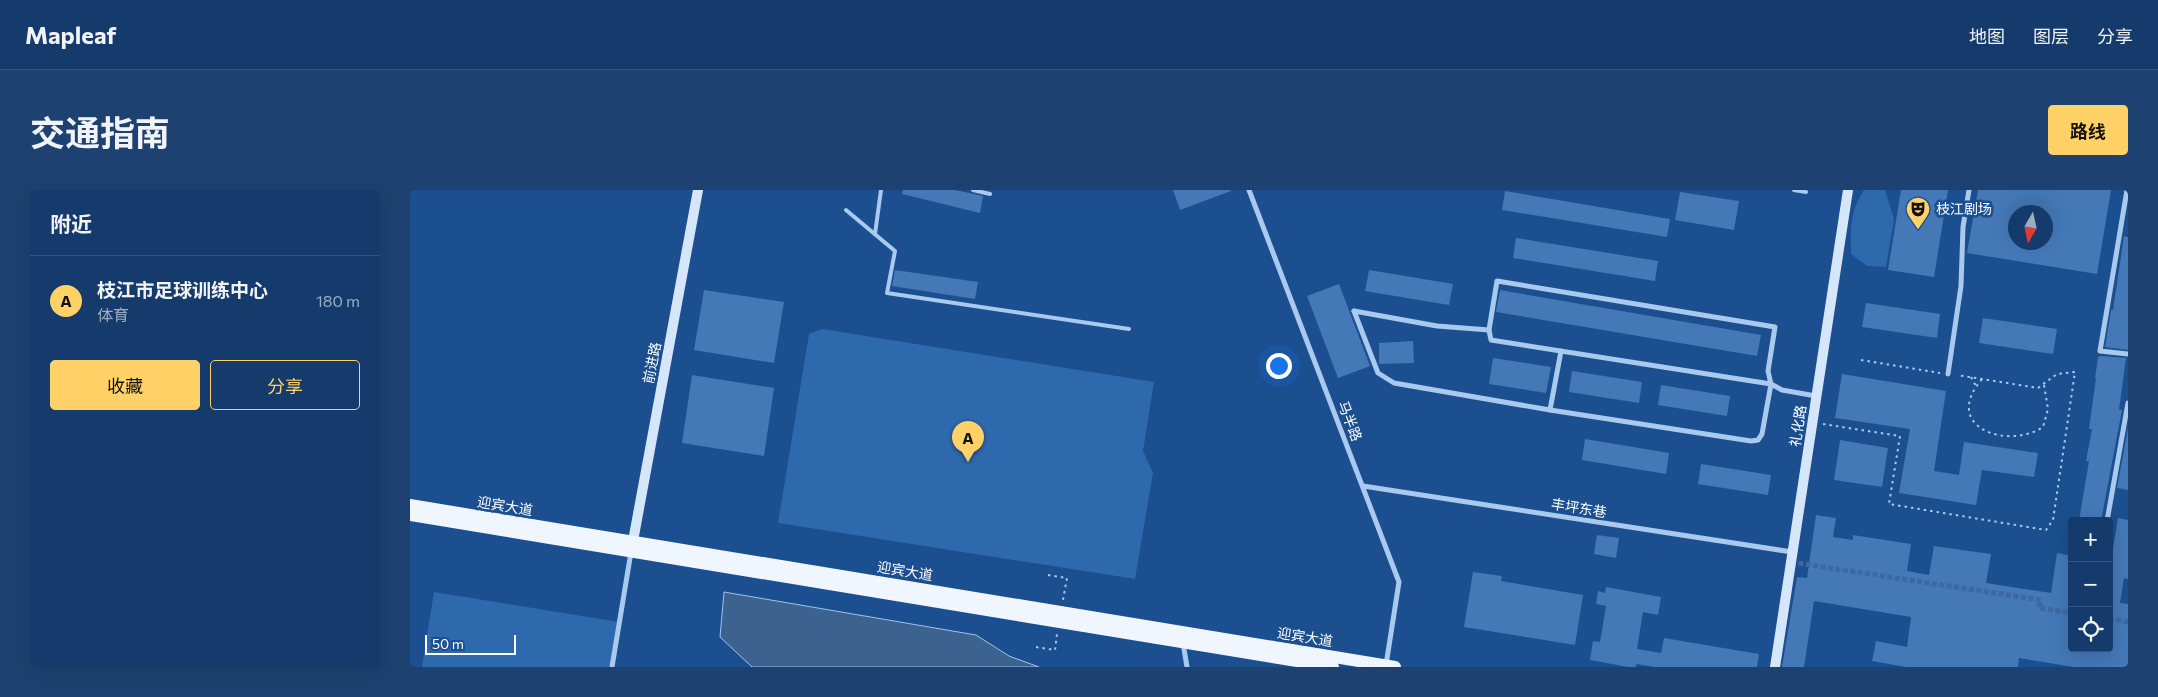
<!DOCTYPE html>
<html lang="zh">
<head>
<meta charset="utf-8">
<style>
	:root { --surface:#143b6b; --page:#1d4271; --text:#f1f3f6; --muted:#9dadc1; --line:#33557e; --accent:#ffd166 }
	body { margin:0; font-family:Commissioner,"Noto Sans SC",sans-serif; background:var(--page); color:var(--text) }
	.controls { position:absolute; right:15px; bottom:15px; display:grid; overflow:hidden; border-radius:5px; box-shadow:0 5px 20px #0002 }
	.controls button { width:45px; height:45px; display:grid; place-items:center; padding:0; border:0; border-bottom:1px solid var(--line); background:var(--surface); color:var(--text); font:25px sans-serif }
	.compass { position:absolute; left:1598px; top:15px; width:45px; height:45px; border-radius:50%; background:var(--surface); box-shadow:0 5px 20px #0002; rotate:189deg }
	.scale { position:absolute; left:15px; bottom:12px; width:91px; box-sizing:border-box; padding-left:5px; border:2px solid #fff; border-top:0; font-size:14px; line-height:18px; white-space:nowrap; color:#fff; -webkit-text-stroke:4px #1b4f8f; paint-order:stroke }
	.you { position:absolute; left:868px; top:175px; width:18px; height:18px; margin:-12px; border:4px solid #fff; border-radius:50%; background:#1a73e8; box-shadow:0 0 0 8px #1a73e833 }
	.badge { display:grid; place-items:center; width:32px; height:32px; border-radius:50%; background:var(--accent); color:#111; font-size:16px; font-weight:700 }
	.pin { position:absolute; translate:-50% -41px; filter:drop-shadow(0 1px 2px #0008) }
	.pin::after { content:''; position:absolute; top:26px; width:18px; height:15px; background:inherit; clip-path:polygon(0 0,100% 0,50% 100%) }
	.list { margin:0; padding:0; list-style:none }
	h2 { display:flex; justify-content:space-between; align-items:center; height:65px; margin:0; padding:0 20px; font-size:21px }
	h2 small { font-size:16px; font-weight:400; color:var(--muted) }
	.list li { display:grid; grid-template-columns:32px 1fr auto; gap:15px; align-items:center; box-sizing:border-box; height:90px; padding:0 20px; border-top:1px solid var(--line) }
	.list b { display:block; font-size:19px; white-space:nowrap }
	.list p { margin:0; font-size:16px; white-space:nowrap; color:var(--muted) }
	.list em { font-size:16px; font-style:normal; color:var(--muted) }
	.actions { display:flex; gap:10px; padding:15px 20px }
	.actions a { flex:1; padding:11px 0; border:1px solid var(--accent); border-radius:5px; text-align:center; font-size:18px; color:var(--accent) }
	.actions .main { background:var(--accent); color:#111 }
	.icon { flex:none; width:28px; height:28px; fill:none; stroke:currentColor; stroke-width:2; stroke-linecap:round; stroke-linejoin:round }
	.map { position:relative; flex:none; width:1718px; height:477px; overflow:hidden; border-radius:5px }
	header { display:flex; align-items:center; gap:30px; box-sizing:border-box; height:70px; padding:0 25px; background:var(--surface); border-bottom:1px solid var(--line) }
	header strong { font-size:24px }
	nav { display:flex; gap:28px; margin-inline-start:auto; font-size:18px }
	.intro { display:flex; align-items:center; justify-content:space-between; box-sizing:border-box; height:120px; padding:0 30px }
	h1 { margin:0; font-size:35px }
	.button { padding:12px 22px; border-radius:5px; background:var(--accent); color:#111; font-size:18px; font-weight:700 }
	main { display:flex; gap:30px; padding:0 30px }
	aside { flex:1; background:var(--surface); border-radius:5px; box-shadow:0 5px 20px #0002 }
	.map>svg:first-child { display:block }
	.green { fill:#2e69ad }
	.water { fill:#3c6290; stroke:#9cc4f0 }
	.building { fill:#4478b7; fill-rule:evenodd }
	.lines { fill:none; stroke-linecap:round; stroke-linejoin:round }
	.street-tunnel { stroke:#3d69a0; stroke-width:5; stroke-dasharray:5 2.5; stroke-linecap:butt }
	.path { stroke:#a9c9ee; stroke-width:2; stroke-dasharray:2.5 4; stroke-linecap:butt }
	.lane { stroke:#a9c9ee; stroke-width:4 }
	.street { stroke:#a9c9ee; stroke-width:5 }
	.secondary { stroke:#d6e6fa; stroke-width:10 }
	.primary { stroke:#f0f6ff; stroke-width:12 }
	.labels { text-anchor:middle; stroke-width:5; stroke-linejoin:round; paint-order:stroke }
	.poi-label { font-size:14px; fill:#fff; stroke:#1b4f8f; text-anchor:start }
	.street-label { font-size:14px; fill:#fff; stroke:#1b4f8f }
</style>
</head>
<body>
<header>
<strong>Mapleaf</strong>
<nav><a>地图</a><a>图层</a><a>分享</a></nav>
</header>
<div class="intro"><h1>交通指南</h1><a class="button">路线</a></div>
<main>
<aside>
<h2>附近<small></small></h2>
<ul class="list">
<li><span class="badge">A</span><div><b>枝江市足球训练中心</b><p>体育</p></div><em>180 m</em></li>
</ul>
<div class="actions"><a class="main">收藏</a><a>分享</a></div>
</aside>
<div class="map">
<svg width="1718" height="477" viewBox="0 0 1718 477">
	<rect width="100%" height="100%" fill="#1b4f8f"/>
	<g class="green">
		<path d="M1454,0h21l9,29 -8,48 -19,-1 -16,-12c-1,-24 -1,-43 13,-64z"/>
		<path d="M412,139l332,53 -11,69 10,22 -18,106 -357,-56 31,-189z"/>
		<path d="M24,402l185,30 -7,45h-190z"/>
	</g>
	<path class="water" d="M314,402l252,43 33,21 30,11h-287l-32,-30z"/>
	<g class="building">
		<path d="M493,0h52l28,6 -3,17 -78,-19z"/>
		<path d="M763,0h58v1l-51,19z"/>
		<path d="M1491,0h47l-14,87 -46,-7z"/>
		<path d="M1568,0h133l-14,84 -130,-21zM1606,22h30v30h-30z"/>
		<path d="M1095,1l165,28 -3,18 -165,-27z"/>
		<path d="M1270,2l59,9 -5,29 -59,-10z"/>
		<path d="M1714,46l4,1v113l-23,-3 6,-37h2z"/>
		<path d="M1106,48l142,23 -3,20 -142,-23z"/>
		<path d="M485,80l83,12 -3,17 -83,-13z"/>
		<path d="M959,80l84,14 -4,21 -84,-14z"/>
		<path d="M929,94l31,82 -32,12 -31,-82z"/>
		<path d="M294,100l80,12 -10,61 -80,-13z"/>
		<path d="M1090,100l261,45 -4,21 -261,-44z"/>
		<path d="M1456,113l74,11 -3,24 -75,-11z"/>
		<path d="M1573,128l74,11 -4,25 -74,-11z"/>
		<path d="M1003,151l1,22 -35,1v-21z"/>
		<path d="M1691,166l25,2 -7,52h3l-21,111h-22l10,-60h-3l6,-32h-3l7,-51h-1l3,-21z"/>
		<path d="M1083,168l58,9 -5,26 -57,-9z"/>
		<path d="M1162,181l70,11 -3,21 -70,-11z"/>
		<path d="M1432,184l104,17 -12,80 25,4 5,-33 74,11 -4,24 -52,-7 -6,35 -77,-12 11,-64 -75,-11z"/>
		<path d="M282,185l82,13 -10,68 -82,-13z"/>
		<path d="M1251,195l69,11 -3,20 -69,-11z"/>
		<path d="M1718,238v62l-11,-2z"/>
		<path d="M1175,249l84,14 -3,21 -84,-14z"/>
		<path d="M1430,250l48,8 -6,39 -48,-7z"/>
		<path d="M1291,274l70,11 -3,20 -70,-11z"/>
		<path d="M1406,325l20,3 -3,19 20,3v-5l58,9 -4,27 22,4 5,-29 57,8 -5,29 65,10 6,-40 15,3v92h37v-93h3l6,-37 10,2v59l-4,-1 -4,25 8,1v63h-54l-55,-9 -1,9h-112l-34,-6 4,-20 31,6 4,-30 -97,-16 -10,66h-22l15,-90 10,1z"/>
		<path d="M1187,345l22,3 -3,20 -22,-4z"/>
		<path d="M1063,382l29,4 -1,5 82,14 -8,50 -111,-18z"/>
		<path d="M1196,397l55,10 -3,18 -15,-3 -6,37 24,4 3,-15 95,16 -2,13h-102l-19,-3v3h-8l-38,-7 3,-19 7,1 6,-36 -10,-2 2,-13 7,2z"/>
	</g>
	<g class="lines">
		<g class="street-tunnel">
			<path d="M1381,372l250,38 -2,8 33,5"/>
			<path d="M1699,428l19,4"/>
		</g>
		<g class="path">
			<path d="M1451,170l79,13"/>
			<path d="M1561,187l5,9"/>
			<path d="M1572,189c-42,49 27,71 61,48l5,-18 -4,-24"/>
			<path d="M1413,234l77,12 -11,68 157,26 7,-10 22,-148 -18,2 -19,14 -81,-13"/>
			<path d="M638,385l19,3 -4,22"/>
			<path d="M626,457l19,3 2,-16"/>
		</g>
		<g class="lane">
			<path d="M563,0l17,4"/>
			<path d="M1384,0l12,2"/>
			<path d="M436,20l49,41 -8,42 242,36"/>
			<path d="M465,44l6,-44"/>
		</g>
		<g class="street">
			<path d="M839,0l150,392 -13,83"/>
			<path d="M1717,0l-27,161 28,3"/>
			<path d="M944,121l24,62 16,10 156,27"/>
			<path d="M944,121l83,15 52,4"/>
			<path d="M1151,161l-11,59 201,31 7,-1 4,-6 9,-50 -280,-44 -2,-10 8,-49 278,46 -7,44 3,13 11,6 34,6"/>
			<path d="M1538,184l13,-88 2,-59 6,-37"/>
			<path d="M953,296l429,66"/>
			<path d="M1697,331l21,-118"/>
			<path d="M773,453l4,24"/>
			<path d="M202,477l19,-115"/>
		</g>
		<g class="secondary">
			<path d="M223,351l65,-351"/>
			<path d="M1365,477l73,-477"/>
		</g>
		<g class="primary">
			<path d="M0,315l985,162"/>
			<path d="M0,325l923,152"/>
		</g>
	</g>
	<defs>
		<symbol id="theatre-pin" viewBox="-11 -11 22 30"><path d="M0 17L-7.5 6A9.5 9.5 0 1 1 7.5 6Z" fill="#ffd166" stroke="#1b4f8f"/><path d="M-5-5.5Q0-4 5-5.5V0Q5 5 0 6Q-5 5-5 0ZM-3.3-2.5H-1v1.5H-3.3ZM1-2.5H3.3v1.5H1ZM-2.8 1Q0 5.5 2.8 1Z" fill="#111"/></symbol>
	</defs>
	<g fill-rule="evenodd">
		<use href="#theatre-pin" x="1494" y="5" width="28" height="38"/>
	</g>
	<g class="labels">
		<g class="poi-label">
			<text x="1526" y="24">枝江剧场</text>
		</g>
		<g class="street-label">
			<text transform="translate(242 173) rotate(-79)" y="5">前进路</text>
			<text transform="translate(940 231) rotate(69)" y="5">马半路</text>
			<text transform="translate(1388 236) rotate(-81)" y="5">礼化路</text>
			<text transform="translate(95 316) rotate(9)" y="5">迎宾大道</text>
			<text transform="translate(1169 318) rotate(9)" y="5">丰坪东巷</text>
			<text transform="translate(495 381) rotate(9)" y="5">迎宾大道</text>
			<text transform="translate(895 447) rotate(9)" y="5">迎宾大道</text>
		</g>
	</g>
</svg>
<div class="controls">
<button>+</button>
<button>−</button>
<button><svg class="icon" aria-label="locate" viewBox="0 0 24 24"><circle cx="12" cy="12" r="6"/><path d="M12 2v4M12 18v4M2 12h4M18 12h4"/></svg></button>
</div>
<svg class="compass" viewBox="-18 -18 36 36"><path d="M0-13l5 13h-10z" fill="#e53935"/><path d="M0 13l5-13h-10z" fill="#9dadc1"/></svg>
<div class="scale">50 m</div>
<div class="you"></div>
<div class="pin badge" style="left:558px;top:272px">A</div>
</div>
</main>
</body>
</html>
